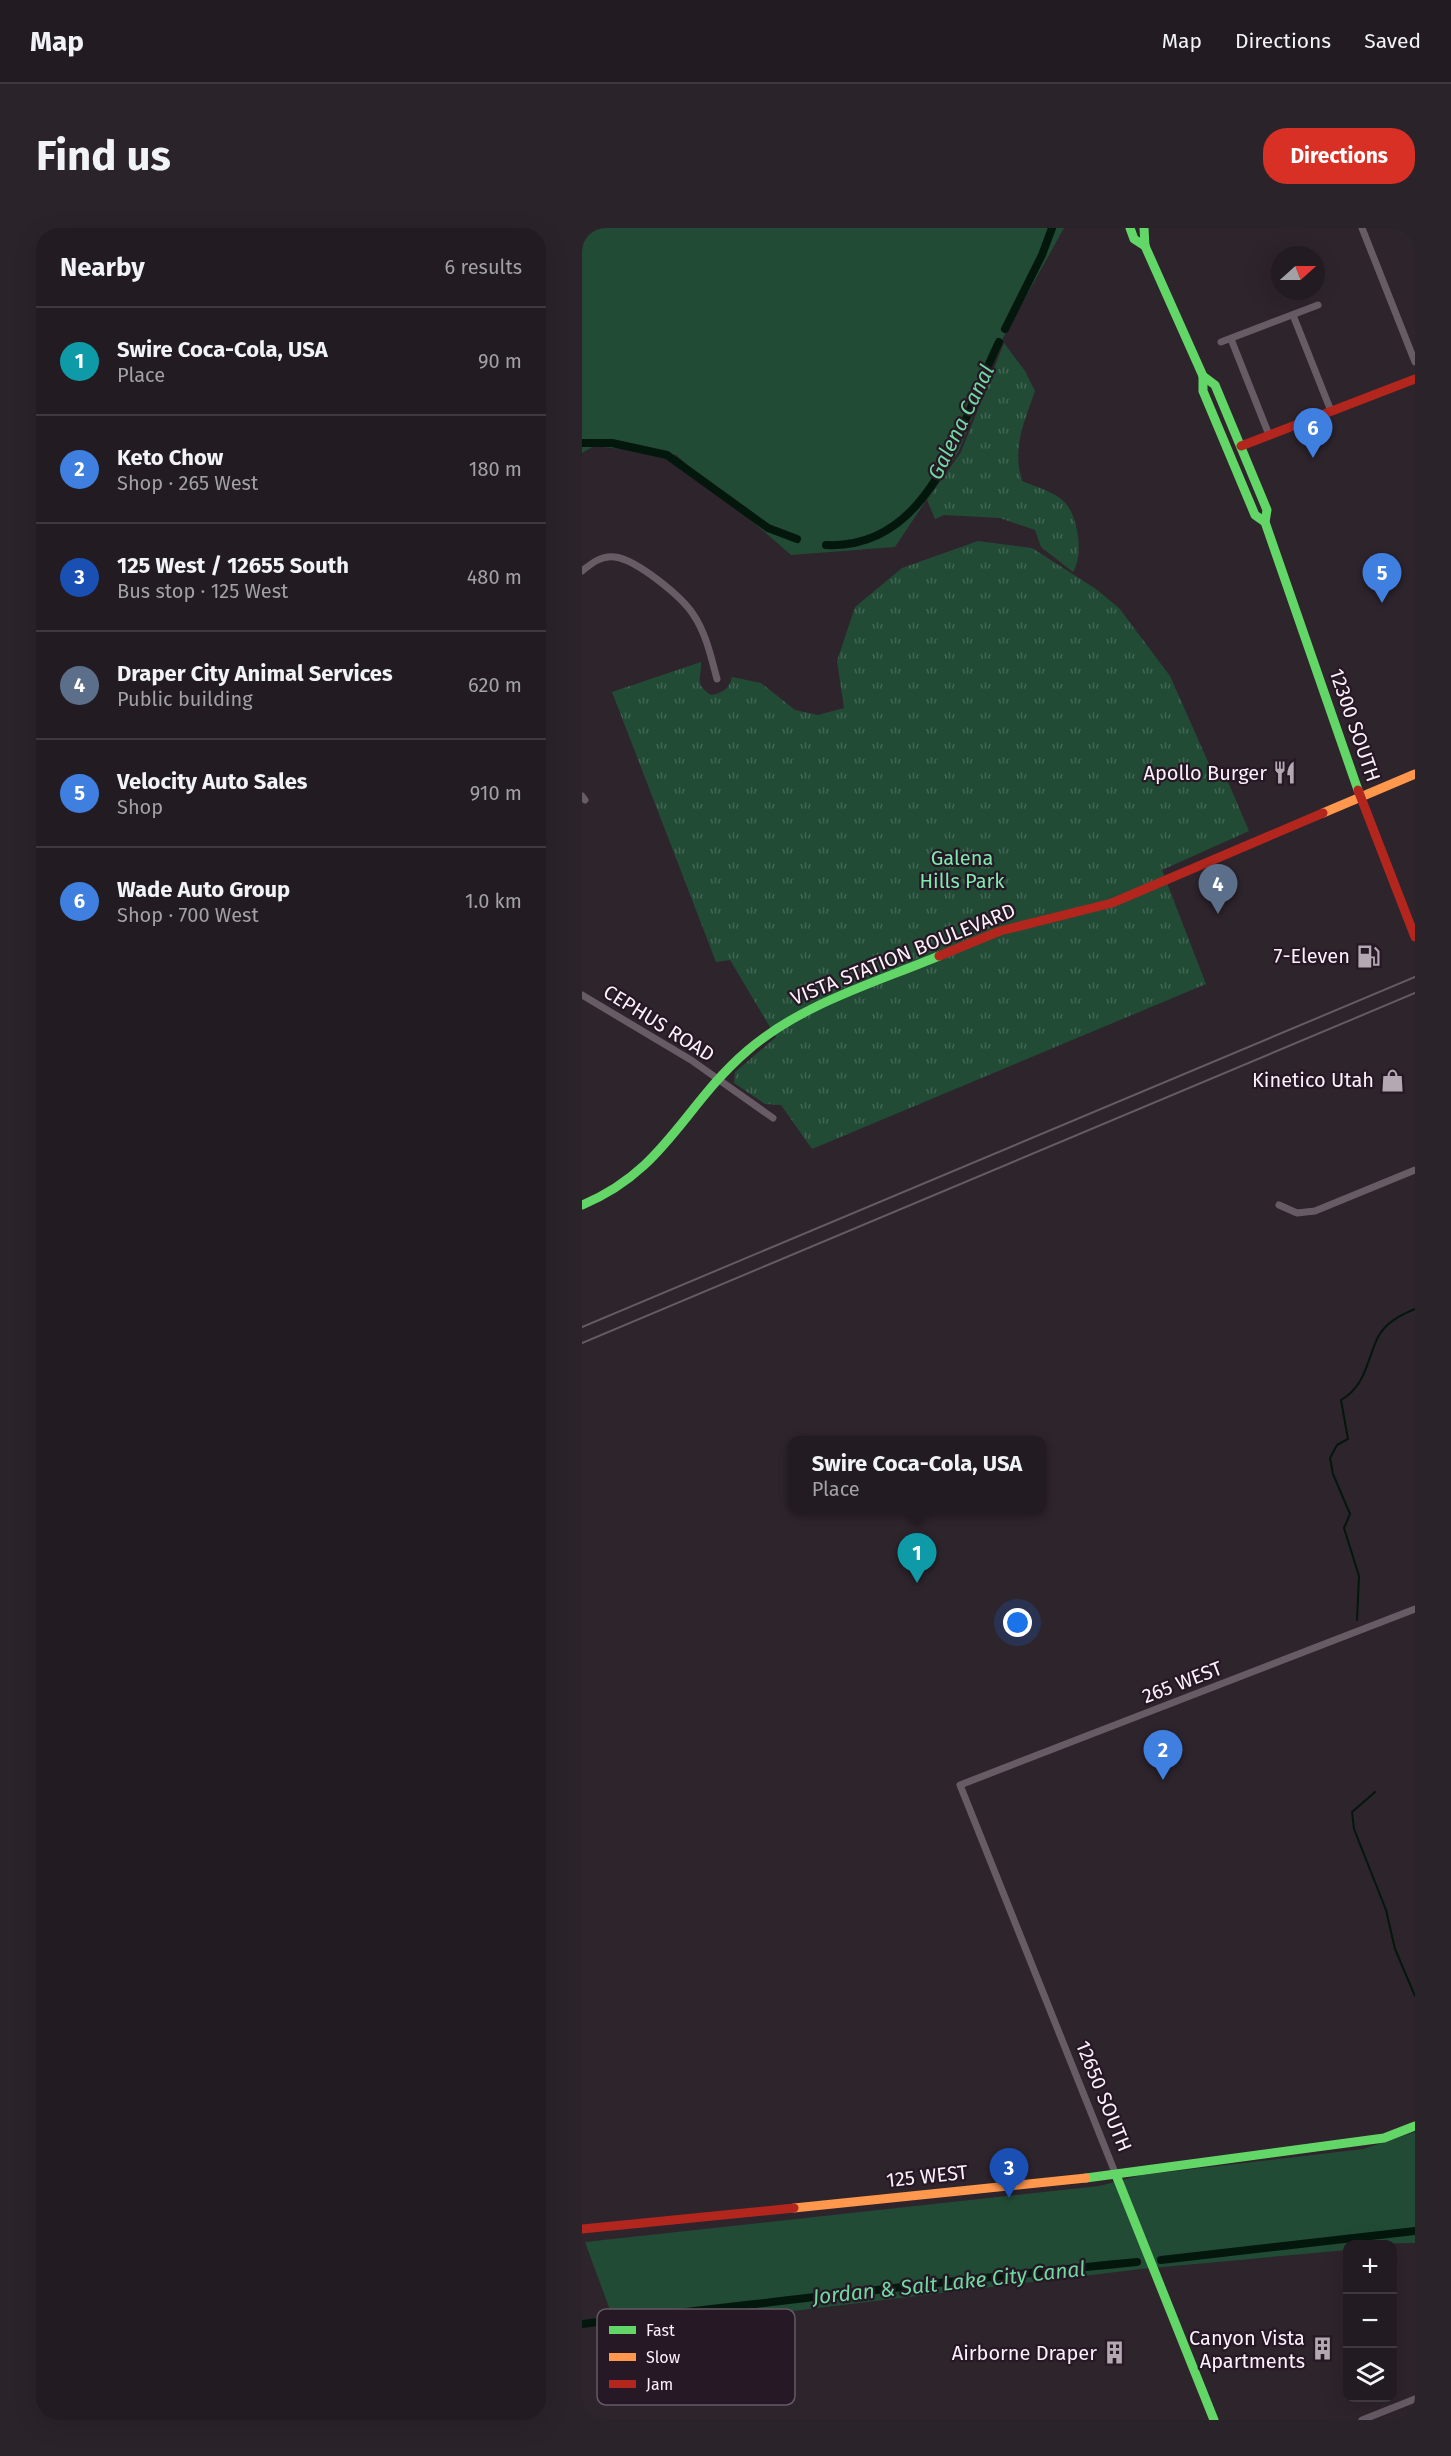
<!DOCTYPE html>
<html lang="en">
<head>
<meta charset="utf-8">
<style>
	:root { --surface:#221b21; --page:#2a242a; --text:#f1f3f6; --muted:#a2a1a5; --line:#3f393f; --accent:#d93025 }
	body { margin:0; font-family:"Fira Sans",sans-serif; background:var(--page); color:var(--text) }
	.controls { position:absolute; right:18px; bottom:18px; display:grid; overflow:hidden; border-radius:12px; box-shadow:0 6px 24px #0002 }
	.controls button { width:54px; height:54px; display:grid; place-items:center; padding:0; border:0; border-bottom:2px solid var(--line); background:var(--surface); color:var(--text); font:30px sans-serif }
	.compass { position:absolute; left:689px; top:18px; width:54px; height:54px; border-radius:50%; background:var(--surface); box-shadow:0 6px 24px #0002; rotate:69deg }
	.you { position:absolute; left:436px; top:1395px; width:21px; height:21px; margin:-15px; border:4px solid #fff; border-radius:50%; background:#1a73e8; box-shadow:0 0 0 9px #1a73e833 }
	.badge { display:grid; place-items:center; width:39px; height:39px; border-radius:50%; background:var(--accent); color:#fff; font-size:20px; font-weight:700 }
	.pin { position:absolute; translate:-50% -50px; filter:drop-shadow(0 2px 3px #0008) }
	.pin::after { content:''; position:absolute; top:32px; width:21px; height:18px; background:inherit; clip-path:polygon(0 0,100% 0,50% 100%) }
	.popup { position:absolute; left:206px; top:1208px; width:258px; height:78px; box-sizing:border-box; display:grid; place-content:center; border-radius:12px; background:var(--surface); filter:drop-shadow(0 2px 4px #0005); font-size:20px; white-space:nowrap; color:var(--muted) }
	.popup b { font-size:22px; color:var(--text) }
	.popup::after { content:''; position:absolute; left:50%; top:100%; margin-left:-12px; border:12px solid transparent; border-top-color:var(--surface) }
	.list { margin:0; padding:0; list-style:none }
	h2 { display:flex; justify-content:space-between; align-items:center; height:78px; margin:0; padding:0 24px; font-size:26px }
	h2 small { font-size:20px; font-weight:400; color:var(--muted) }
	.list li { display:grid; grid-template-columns:39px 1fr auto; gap:18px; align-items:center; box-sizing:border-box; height:108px; padding:0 24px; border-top:2px solid var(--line) }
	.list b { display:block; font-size:22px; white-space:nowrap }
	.list p { margin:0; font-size:20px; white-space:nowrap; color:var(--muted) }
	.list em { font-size:20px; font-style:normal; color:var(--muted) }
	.icon { flex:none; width:33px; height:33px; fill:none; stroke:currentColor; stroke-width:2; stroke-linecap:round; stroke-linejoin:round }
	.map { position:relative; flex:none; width:833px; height:2192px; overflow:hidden; border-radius:24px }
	header { display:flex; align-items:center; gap:36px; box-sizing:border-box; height:84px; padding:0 30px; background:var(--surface); border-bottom:2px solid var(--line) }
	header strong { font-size:28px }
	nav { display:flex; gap:33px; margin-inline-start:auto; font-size:21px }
	.intro { display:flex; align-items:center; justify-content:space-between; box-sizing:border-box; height:144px; padding:0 36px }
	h1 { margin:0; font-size:42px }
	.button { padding:15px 27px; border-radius:24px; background:var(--accent); color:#fff; font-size:21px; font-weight:700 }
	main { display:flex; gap:36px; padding:0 36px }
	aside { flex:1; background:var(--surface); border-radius:24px; box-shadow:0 6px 24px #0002 }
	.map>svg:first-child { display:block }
	.grass { fill:#224b36 }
	.park { fill:url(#park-tufts) }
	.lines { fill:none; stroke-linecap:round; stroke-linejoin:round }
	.stream { stroke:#04170d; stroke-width:2 }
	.canal { stroke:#04170d; stroke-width:8 }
	.street { stroke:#675b66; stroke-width:7 }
	.fast { stroke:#63d668; stroke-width:9 }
	.slow { stroke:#ff974d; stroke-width:9 }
	.jam { stroke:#b3261e; stroke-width:9 }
	.rail { stroke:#655b63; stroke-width:2 }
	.labels { text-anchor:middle; stroke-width:4.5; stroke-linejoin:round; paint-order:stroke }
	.street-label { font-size:20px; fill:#fcf1fa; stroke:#271826 }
	.poi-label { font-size:20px; fill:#fcf1fa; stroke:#271826; text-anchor:end }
	.park-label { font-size:20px; fill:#7deaae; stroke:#271826 }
	.water-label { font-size:21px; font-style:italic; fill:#6ddaa0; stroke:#271826 }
	.key { fill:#271826; stroke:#675966; stroke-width:1.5 }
	.key-label { font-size:16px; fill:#fcf1fa }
</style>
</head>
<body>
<header>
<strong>Map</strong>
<nav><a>Map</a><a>Directions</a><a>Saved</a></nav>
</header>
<div class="intro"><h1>Find us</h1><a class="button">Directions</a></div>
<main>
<aside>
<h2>Nearby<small>6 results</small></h2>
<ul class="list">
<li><span class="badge" style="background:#0f9aa8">1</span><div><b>Swire Coca-Cola, USA</b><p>Place</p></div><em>90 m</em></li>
<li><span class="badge" style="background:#3f7fe0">2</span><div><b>Keto Chow</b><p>Shop · 265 West</p></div><em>180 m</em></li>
<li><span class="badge" style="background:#1a4fb4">3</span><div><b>125 West / 12655 South</b><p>Bus stop · 125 West</p></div><em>480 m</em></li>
<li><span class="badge" style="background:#5c6f8a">4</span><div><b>Draper City Animal Services</b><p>Public building</p></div><em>620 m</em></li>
<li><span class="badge" style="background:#3f7fe0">5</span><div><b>Velocity Auto Sales</b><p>Shop</p></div><em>910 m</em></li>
<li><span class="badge" style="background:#3f7fe0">6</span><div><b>Wade Auto Group</b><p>Shop · 700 West</p></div><em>1.0 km</em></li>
</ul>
</aside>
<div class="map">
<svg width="833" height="2192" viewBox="0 0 833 2192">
	<defs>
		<pattern id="park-tufts" width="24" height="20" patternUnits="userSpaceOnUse" patternTransform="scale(1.5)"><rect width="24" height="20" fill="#224b36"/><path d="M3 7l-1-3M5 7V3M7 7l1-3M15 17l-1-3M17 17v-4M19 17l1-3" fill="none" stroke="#436554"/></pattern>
	</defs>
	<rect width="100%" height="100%" fill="#2e242c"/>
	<g class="grass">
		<path d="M0,0h482l-61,110 -44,113 -64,96 -104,8 -115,-100 -82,-9 -12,7z"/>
		<path d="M833,1904v111l-67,1 -1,6 -206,19 -523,63 -33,-90 514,-56 43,-11 221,-26z"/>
	</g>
	<g class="park">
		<path d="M422,115l21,28 10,20c-11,32 -23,56 -13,90 14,6 35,11 45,24 12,16 16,51 6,67l-32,-25 -6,-17 -35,-12 -56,-3 -9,4 -8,-19 34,-48z"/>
		<path d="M396,313l54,7 64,41 23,19 51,68 43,97 10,-3 26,61 -87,39 44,114 -394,165 -31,-44 -16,-1 -31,-21 1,-11 41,-35 -46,-77 -14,2 -104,-270 89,-30c1,17 -8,21 10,33 12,-2 18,-6 21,-18l29,6 34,27 23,5 26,-7 -7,-47 18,-54 47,-39z"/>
	</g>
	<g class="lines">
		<g class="stream">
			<path d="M775,1392l2,-44 -15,-48 6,-14 -17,-40 -3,-16 7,-13 11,-6 -7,-39c25,-14 26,-41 37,-63 8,-15 23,-22 37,-28"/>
			<path d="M793,1564l-23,20 2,17 32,81 9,39 20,47"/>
		</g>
		<g class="canal">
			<path d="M423,101l37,-74 10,-27"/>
			<path d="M0,215h30l55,12 101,73 29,11"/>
			<path d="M244,317c108,5 135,-126 173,-203"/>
			<path d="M579,2032l254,-29"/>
			<path d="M0,2096c185,-21 369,-44 555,-62"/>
		</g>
		<g class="street">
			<path d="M780,0l53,134"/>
			<path d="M711,87l38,96"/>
			<path d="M649,111l38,96"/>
			<path d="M639,114l97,-37"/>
			<path d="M0,343c10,-8 20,-16 33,-14 22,3 66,39 78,57 13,19 18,43 24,65"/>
			<path d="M0,568l3,4"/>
			<path d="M0,767l109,65 82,58"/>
			<path d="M697,977l18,8 18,-2 100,-41"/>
			<path d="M534,1947l-156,-390 455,-176"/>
			<path d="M780,2192l53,-21"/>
		</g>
		<g class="fast">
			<path d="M548,0l4,11 11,7"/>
			<path d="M562,0l1,18"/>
			<path d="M563,18l58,130 12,9 52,125 -2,12 93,268"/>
			<path d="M621,148v15l52,124 10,7"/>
			<path d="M0,977c83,-34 102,-100 165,-154 54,-47 127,-68 192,-95"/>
			<path d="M534,1947l98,245"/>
			<path d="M504,1950l298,-40 31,-12"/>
		</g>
		<g class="slow">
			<path d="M741,585l92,-39"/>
			<path d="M212,1980l292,-30"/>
		</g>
		<g class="jam">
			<path d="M659,218l174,-67"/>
			<path d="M776,562l57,147"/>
			<path d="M357,728l61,-25 112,-28 211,-90"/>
			<path d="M0,2001l212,-21"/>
		</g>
		<g class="rail">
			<path d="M0,1099l833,-350"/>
			<path d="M0,1115l833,-350"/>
		</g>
	</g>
	<defs>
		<symbol id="restaurant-bare" viewBox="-9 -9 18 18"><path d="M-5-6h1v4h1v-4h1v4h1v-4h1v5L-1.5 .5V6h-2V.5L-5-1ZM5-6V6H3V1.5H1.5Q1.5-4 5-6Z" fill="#b4a9b2" stroke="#271826" stroke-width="2.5" paint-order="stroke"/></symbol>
		<symbol id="fuel-bare" viewBox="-9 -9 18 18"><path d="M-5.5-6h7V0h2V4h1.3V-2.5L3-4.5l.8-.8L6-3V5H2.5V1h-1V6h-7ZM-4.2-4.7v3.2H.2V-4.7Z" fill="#b4a9b2" stroke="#271826" stroke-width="2.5" paint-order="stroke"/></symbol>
		<symbol id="shop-bare" viewBox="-9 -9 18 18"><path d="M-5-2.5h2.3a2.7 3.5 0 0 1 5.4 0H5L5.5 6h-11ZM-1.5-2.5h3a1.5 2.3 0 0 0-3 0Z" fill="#b4a9b2" stroke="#271826" stroke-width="2.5" paint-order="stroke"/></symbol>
		<symbol id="building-bare" viewBox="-9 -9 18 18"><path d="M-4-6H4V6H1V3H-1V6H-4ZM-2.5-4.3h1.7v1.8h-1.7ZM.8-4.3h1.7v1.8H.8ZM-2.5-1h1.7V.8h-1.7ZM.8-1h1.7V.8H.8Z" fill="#b4a9b2" stroke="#271826" stroke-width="2.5" paint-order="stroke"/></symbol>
	</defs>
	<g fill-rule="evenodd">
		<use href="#restaurant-bare" x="686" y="528" width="33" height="33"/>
		<use href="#fuel-bare" x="770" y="712" width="33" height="33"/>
		<use href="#shop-bare" x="794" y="836" width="33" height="33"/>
		<use href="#building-bare" x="724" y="2104" width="33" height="33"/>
		<use href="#building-bare" x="516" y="2108" width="33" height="33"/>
	</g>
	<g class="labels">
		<g class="street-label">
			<text transform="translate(773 497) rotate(71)" y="7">12300 SOUTH</text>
			<text transform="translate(321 726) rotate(-22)" y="7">VISTA STATION BOULEVARD</text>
			<text transform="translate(77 795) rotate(32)" y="7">CEPHUS ROAD</text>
			<text transform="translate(600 1454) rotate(-21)" y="7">265 WEST</text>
			<text transform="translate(522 1868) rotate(68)" y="7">12650 SOUTH</text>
			<text transform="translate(345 1948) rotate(-6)" y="7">125 WEST</text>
		</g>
		<g class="poi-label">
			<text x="685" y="552">Apollo Burger</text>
			<text x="768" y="735">7-Eleven</text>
			<text x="792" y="859">Kinetico Utah</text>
			<text x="723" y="2117">Canyon Vista<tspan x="723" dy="23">Apartments</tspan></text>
			<text x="515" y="2132">Airborne Draper</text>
		</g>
		<g class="park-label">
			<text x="380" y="637">Galena<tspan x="380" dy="23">Hills Park</tspan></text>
		</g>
		<g class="water-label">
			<text transform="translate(379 194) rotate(-64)" y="7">Galena Canal</text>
			<text transform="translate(367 2055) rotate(-6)" y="7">Jordan &amp; Salt Lake City Canal</text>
		</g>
	</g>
	<rect x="15" y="2081" width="198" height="96" rx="9" class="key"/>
	<rect x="27" y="2098" width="27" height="8" fill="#63d668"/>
	<rect x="27" y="2125" width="27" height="8" fill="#ff974d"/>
	<rect x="27" y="2152" width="27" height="8" fill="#b3261e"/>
	<g class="key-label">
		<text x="64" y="2108">Fast</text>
		<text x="64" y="2135">Slow</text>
		<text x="64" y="2162">Jam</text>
	</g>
</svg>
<div class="controls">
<button>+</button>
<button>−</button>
<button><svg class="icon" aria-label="layers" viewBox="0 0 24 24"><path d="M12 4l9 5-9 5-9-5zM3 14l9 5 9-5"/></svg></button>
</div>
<svg class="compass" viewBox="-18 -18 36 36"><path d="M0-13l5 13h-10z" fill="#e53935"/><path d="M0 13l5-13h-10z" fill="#a2a1a5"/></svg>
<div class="you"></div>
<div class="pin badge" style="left:335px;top:1355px;background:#0f9aa8">1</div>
<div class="popup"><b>Swire Coca-Cola, USA</b>Place</div>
<div class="pin badge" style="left:581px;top:1552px;background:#3f7fe0">2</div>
<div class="pin badge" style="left:427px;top:1970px;background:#1a4fb4">3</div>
<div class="pin badge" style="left:636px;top:686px;background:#5c6f8a">4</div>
<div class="pin badge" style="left:800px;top:375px;background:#3f7fe0">5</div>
<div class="pin badge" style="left:731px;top:230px;background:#3f7fe0">6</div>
</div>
</main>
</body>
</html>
